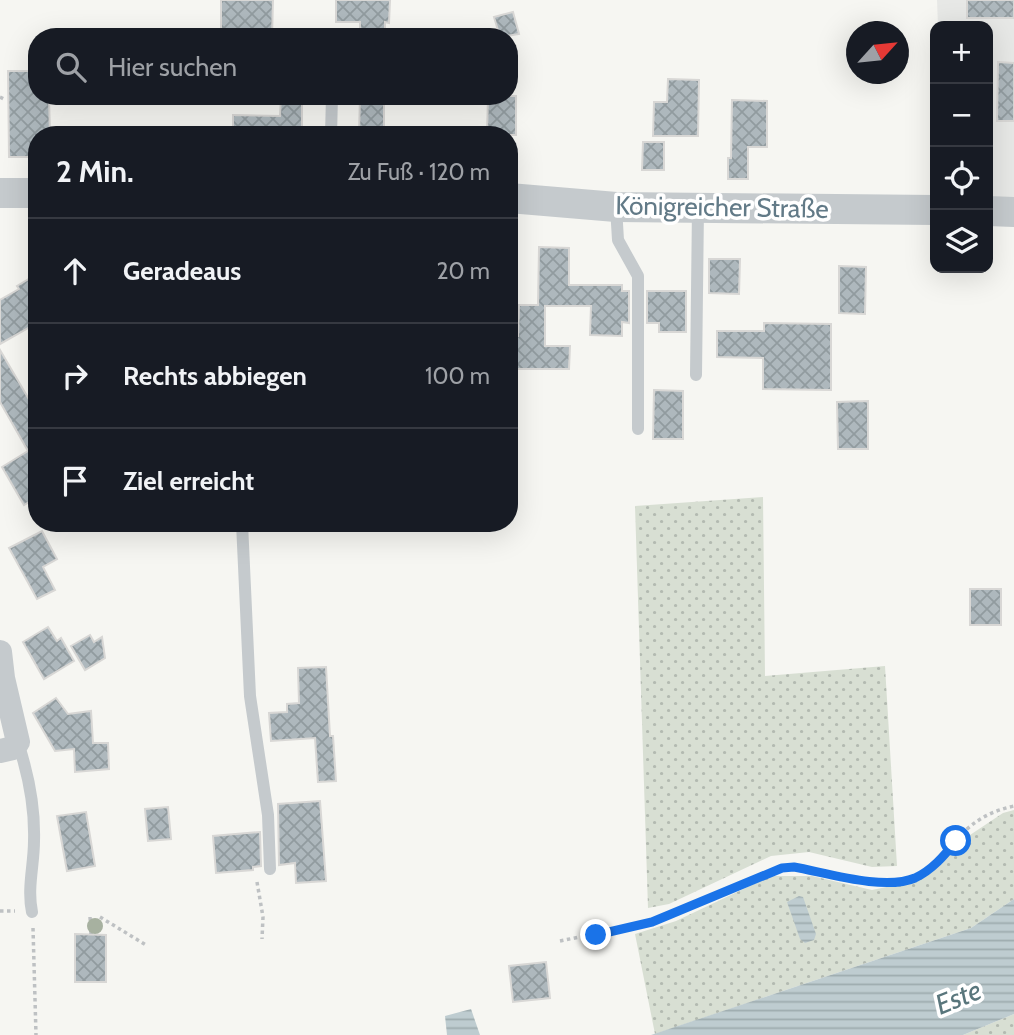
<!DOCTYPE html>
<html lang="de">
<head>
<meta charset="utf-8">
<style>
	:root { --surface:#171b24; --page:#242831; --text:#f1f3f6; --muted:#9ea1a6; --line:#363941 }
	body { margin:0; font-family:Cabin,sans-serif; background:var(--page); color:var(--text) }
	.controls { position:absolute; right:21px; top:21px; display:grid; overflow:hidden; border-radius:14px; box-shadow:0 7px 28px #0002 }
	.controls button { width:63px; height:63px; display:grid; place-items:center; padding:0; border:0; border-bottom:2px solid var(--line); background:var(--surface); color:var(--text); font:35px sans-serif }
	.compass { position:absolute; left:846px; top:21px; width:63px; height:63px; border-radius:50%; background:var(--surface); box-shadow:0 7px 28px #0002; rotate:63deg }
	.stop { position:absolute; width:21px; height:21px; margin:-16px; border:5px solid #1a73e8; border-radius:50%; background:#fff }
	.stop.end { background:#1a73e8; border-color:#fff; box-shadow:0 2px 7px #0008 }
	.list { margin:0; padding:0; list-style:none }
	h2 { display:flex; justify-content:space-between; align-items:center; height:91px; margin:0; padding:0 28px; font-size:30px }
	h2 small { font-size:23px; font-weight:400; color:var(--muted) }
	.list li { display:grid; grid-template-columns:46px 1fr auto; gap:21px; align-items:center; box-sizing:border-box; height:105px; padding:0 28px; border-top:2px solid var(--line) }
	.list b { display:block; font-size:26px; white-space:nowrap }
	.list em { font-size:23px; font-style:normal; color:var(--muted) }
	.icon { flex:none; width:38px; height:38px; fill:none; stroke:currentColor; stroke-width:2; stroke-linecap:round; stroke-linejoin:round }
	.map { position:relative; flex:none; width:1014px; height:1035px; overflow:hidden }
	.search { position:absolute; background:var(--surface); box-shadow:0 7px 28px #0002; left:28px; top:28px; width:490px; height:77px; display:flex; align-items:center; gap:18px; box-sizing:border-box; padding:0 24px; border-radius:28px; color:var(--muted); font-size:26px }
	.panel { position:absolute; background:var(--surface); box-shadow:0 7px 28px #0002; left:28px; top:126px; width:490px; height:406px; border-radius:28px }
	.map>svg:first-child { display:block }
	.built { fill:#e7e8e6 }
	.grass { fill:url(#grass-dots) }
	.water { fill:url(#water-rules) }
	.building { fill:url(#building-cross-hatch); stroke:#d8d7d5; stroke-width:2 }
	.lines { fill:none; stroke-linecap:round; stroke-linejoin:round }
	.path { stroke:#bec1c3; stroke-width:3.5; stroke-dasharray:3.5 3.5; stroke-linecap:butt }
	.service { stroke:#c5cacd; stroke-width:12 }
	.minor { stroke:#c5cacd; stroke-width:24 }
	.tertiary { stroke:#c5cacd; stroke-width:30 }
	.tree { fill:#a7b1a0 }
	.route { stroke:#1a73e8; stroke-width:9 }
	.labels { text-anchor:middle; stroke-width:7; stroke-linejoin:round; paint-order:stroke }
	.street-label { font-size:26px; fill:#627a87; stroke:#fff }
	.water-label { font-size:28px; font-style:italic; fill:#59767c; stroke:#fff }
</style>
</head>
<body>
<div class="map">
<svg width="1014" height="1035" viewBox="0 0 1014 1035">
	<defs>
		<pattern id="grass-dots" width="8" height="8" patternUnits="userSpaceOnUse" patternTransform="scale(1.75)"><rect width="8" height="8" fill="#d8dfd3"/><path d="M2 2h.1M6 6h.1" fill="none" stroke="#b3bab1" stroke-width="1.8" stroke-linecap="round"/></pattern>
		<pattern id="water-rules" width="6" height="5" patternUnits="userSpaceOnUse" patternTransform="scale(1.75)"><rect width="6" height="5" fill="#beccd0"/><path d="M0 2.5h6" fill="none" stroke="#9eabae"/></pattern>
		<pattern id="building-cross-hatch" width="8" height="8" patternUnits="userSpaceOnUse" patternTransform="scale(1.75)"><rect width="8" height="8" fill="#aeb8bd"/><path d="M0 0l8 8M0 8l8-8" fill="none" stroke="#919b9f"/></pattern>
	</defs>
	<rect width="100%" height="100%" fill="#f6f6f2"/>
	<path class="built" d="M937,0h77v198l-26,1v-173h-50z"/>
	<g class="grass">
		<path d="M763,497l2,179 120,-10 12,200 -25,1 -63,-15 -38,4 -102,48 -21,4 -13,-402z"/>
		<path d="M1014,810v89l-43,29 -316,106 -20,-100 41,-13 95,-45h41l60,14 48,-10 47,-43 36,-24z"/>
		<path d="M1014,1014v21h-51z"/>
	</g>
	<g class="water">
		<path d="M799,896l4,1 13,37 -2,6 -9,3 -5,-4 -13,-37z"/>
		<path d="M1014,899v115l-51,21h-312l320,-107z"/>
		<path d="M471,1009l9,26h-33l-2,-19z"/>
	</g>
	<g class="building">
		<path d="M221,0h52l-1,37h-51z"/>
		<path d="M336,0h54l-1,23 -4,-1v15h-25v-15h-24z"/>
		<rect x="967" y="0" width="47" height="18"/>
		<path d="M513,12l6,22 -19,3 -6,-20z"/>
		<path d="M998,62l16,1v58h-17z"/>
		<path d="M8,71h29v25h12l1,39h-13v22h-28z"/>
		<path d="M668,79l31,1 -1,56h-45l1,-34h13z"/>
		<path d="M281,96h21v39h-69v-20l47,1z"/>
		<path d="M360,96h24v39h-25z"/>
		<path d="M488,96h28v39h-29z"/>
		<path d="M732,100l35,1v46h-19v32h-20v-21h3z"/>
		<path d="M643,142h21v28h-22z"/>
		<path d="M539,247l30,1v37h53v6h7v32l-7,-1v14l-32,-1 1,-29h-46v40h25l-1,23h-60v-33h9l1,-31h19z"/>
		<path d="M709,259h31l-1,35 -30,-1z"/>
		<path d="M839,266l27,1 -1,47 -26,-1z"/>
		<path d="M37,274v49l-37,21v-44l19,-11 -2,-3z"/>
		<path d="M647,291h39v41h-27v-9h-12z"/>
		<path d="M764,323l67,1v66l-68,-1v-31l-46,-1v-26h47z"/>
		<path d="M0,350l37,63v84l-13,8 -22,-38 26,-16 -28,-49z"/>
		<path d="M654,390l29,1v48h-30z"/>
		<path d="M868,401v48h-30l-1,-47z"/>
		<path d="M42,531l15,28 -14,8 12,23 -18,9 -28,-51z"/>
		<rect x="970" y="589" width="31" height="36"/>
		<path d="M48,627l9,14 4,-3 13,23 -30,18 -21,-37z"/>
		<path d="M90,635l4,7 8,-5 3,21 -20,12 -14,-24z"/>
		<path d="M326,667l4,69h3l3,45 -18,1 -3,-44 -44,3 -2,-28 18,-1v-8l12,-1 -1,-35z"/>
		<path d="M56,698l12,16 23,-3 2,32h15l1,26 -34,3 -1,-23 -19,2 -22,-38z"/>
		<path d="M320,801l6,80 -30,2 -1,-20 -16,2 -1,-61z"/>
		<path d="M168,807l3,32 -23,2 -3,-32z"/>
		<path d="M86,812l9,54 -28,5 -10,-55z"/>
		<path d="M260,832l1,34 -8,1v3l-37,3 -3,-37z"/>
		<path d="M75,934l31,1v47h-31z"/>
		<path d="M546,962l4,36 -37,4 -4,-36z"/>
	</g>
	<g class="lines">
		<g class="path">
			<path d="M0,97l4,2"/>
			<path d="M257,882l6,35 -1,22"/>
			<path d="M0,911h15"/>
			<path d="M90,917l1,17"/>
			<path d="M100,917l46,28"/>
			<path d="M33,928l3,107"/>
			<path d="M560,941l92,-19 129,-54c43,-5 86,23 129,11 25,-6 38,-32 56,-49 14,-13 30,-20 48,-24"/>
		</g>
		<g class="service">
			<path d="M331,135l1,-39"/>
			<path d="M616,207l2,33 20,36v153"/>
			<path d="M696,375l2,-167"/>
			<path d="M242,523l8,173 18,119 2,54"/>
			<path d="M18,743c10,30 17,65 16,98 0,24 -7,47 -2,71"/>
		</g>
		<path class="minor" d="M0,652l3,26 15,64 -5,6 -13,3"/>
		<g class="tertiary">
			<path d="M0,193h37"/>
			<path d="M509,198l107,9 319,3"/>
			<path d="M988,211l26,1"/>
		</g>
	</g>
	<circle class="tree" cx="95" cy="926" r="8"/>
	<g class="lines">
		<path class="route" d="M596,935l56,-13 130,-54 12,-1c33,6 90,24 121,11 17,-8 29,-22 41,-37"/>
	</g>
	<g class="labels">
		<g class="street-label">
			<text transform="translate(722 207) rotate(1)" y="9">Königreicher Straße</text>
		</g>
		<g class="water-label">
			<text transform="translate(958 997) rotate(-22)" y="10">Este</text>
		</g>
	</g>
</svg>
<div class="controls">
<button>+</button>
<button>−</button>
<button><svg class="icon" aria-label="locate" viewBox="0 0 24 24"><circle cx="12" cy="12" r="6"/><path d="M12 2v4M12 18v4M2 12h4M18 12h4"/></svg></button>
<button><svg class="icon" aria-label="layers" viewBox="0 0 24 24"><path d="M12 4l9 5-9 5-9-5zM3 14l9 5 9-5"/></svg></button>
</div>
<svg class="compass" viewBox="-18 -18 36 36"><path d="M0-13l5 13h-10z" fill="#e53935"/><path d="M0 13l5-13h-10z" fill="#9ea1a6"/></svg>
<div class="stop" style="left:956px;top:841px"></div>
<div class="stop end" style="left:596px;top:935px"></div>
<div class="search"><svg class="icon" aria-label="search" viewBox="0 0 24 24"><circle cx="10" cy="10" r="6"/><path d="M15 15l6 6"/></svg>Hier suchen</div>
<section class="panel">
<h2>2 Min.<small>Zu Fuß · 120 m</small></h2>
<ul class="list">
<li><svg class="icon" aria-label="ahead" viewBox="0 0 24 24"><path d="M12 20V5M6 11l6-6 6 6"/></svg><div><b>Geradeaus</b></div><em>20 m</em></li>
<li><svg class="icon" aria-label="right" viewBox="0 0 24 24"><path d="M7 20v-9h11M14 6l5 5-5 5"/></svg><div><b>Rechts abbiegen</b></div><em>100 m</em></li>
<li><svg class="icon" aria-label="arrive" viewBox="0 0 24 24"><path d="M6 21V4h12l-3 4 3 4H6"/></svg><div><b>Ziel erreicht</b></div></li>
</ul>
</section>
</div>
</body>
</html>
